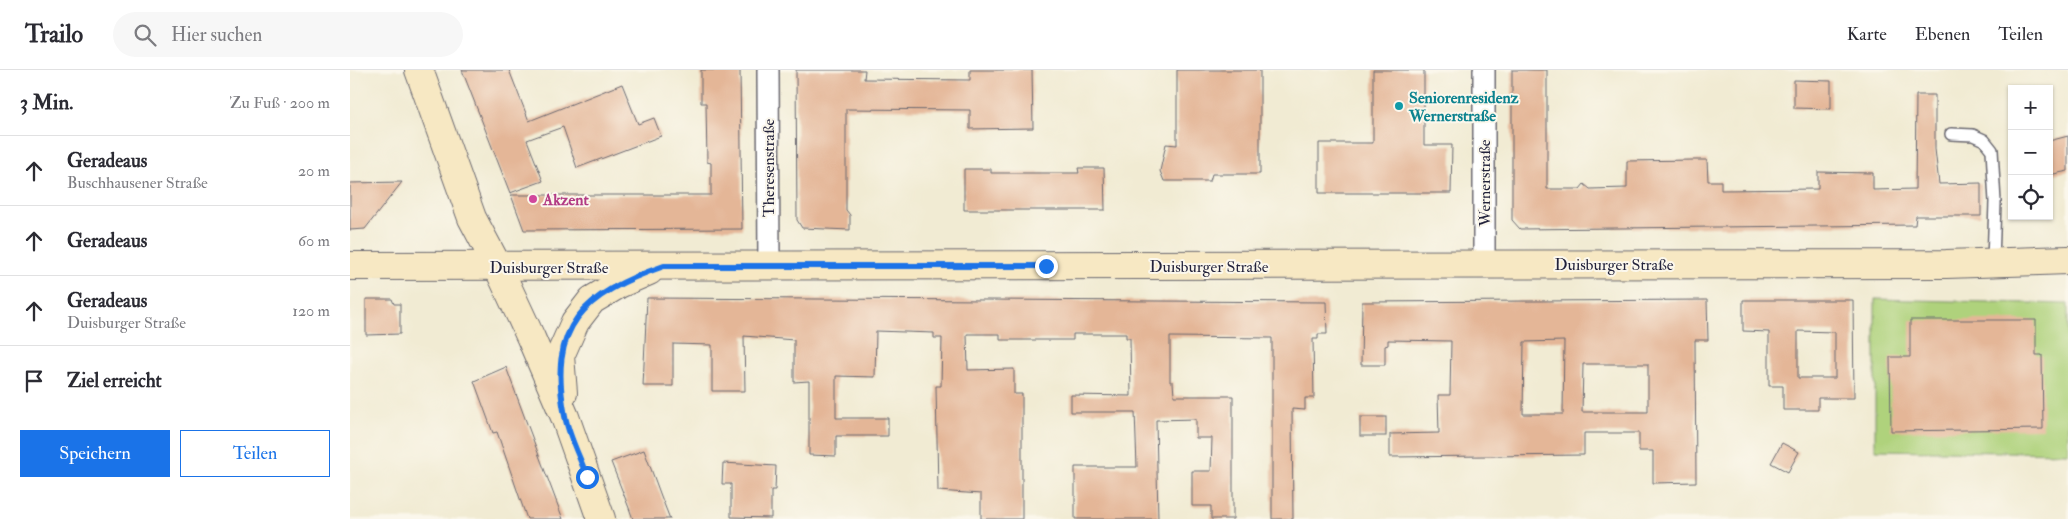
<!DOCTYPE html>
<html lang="de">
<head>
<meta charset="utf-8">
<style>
	:root { --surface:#fff; --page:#f7f7f7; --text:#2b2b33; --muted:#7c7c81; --line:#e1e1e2; --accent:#1a73e8 }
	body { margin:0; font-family:"IM FELL Double Pica",serif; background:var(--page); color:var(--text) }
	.controls { position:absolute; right:15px; top:15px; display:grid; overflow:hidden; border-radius:0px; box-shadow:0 1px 4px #0004 }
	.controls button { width:45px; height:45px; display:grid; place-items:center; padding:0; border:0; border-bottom:1px solid var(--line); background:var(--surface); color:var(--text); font:25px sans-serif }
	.stop { position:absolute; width:15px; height:15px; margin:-11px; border:4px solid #1a73e8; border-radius:50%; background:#fff }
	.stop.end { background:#1a73e8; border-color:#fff; box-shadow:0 1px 5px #0008 }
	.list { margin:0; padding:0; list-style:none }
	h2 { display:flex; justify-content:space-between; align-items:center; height:65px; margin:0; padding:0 20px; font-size:21px }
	h2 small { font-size:16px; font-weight:400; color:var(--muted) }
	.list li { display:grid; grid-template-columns:32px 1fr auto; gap:15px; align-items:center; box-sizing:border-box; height:70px; padding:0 20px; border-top:1px solid var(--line) }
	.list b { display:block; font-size:19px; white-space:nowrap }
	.list p { margin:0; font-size:16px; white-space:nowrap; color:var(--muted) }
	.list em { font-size:16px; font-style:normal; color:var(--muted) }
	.actions { display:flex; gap:10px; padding:15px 20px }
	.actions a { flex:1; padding:11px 0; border:1px solid var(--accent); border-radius:0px; text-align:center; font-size:18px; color:var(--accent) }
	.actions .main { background:var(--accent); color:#fff }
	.icon { flex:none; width:28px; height:28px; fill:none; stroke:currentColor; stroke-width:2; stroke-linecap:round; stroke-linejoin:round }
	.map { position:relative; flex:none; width:1718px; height:449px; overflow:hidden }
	header { display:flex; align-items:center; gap:30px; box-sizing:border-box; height:70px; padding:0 25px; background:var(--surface); border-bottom:1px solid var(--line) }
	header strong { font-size:24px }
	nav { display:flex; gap:28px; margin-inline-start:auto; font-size:18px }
	.search { width:350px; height:45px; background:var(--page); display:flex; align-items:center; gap:12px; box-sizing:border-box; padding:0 18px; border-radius:28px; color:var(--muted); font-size:19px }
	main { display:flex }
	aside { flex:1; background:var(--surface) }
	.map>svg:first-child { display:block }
	.green { fill:#afd27b; stroke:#687a5b }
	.building { fill:#e4b697; fill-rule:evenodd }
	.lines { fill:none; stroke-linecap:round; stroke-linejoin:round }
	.service-casing { stroke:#6a6870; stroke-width:14 }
	.minor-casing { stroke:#6a6870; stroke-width:24 }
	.secondary-casing { stroke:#6a6870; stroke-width:30 }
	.service { stroke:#fff; stroke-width:11 }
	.minor { stroke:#fff; stroke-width:21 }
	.secondary { stroke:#f7e8c3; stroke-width:28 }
	.route { stroke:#1a73e8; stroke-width:6 }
	.culture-dot { fill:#0f9aa8; stroke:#fbf7ec; stroke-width:2 }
	.hotel-dot { fill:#d1479c; stroke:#fbf7ec; stroke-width:2 }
	.labels { text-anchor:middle; stroke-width:4; stroke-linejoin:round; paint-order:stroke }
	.culture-label { font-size:16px; font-weight:bold; fill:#0d838f; stroke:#fbf7ec; text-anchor:start }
	.street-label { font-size:16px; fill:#22223b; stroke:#fbf7ec }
	.hotel-label { font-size:16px; font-weight:bold; fill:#b23c85; stroke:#fbf7ec; text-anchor:start }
</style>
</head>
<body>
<header>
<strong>Trailo</strong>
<div class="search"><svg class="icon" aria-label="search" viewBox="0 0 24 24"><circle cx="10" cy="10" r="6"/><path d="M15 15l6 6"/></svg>Hier suchen</div>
<nav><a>Karte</a><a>Ebenen</a><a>Teilen</a></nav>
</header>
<main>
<aside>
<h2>3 Min.<small>Zu Fuß · 200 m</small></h2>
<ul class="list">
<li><svg class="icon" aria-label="ahead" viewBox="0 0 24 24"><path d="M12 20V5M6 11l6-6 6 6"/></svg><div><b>Geradeaus</b><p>Buschhausener Straße</p></div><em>20 m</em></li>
<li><svg class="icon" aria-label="ahead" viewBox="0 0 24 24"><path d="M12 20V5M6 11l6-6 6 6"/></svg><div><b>Geradeaus</b></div><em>60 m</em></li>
<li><svg class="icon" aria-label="ahead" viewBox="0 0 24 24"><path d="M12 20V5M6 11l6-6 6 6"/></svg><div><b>Geradeaus</b><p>Duisburger Straße</p></div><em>120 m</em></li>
<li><svg class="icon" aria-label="arrive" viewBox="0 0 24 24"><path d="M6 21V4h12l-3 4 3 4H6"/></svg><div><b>Ziel erreicht</b></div></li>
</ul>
<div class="actions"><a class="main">Speichern</a><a>Teilen</a></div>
</aside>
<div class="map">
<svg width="1718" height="449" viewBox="0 0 1718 449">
	<rect width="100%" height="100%" fill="#fbf7ec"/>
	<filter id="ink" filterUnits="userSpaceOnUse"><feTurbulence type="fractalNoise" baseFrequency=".02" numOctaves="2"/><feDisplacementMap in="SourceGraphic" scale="10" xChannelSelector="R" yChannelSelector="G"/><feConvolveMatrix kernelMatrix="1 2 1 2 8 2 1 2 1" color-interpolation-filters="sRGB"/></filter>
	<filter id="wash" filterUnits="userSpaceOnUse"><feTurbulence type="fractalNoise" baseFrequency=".0096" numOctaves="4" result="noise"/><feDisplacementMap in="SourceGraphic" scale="20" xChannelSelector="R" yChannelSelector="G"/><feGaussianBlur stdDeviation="1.12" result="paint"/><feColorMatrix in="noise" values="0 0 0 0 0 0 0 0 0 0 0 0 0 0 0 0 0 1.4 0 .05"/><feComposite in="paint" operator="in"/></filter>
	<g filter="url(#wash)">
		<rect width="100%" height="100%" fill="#f1ebd3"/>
		<path class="green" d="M1525,229l193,5v149l-193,-3z"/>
		<g id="blocks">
			<g class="building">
				<path d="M112,0h47l20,51 93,-37 16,40 16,-6 7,18 -84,32 -14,-41 -17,6 -19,7 16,41 -33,12z"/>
				<path d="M351,0h39l2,159 -218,1 -13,-35h200v-32l-4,-1 -1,-59h-5z"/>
				<path d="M446,0h69l-1,9 106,1v-10h62l1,58 -63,1v-19l-124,-1v101l4,5v15l-48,-2 -5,-8z"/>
				<path d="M827,0h83v104h-48l-2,7h-46l-4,-10 6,-27 11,1z"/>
				<path d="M1023,0h51v75h28l-1,48h-132v-50h54z"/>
				<path d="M1162,0h35v119h33l4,-5 6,5 37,-1v-27l67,-1h13l1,21h13v9l97,-1v-17l55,1v17l42,-1 1,-94h19v54l4,35 42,-1v33h-65l-1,9 -395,4 -8,-9z"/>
				<path d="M1444,10l37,1v28l-37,-1z"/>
				<path d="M1718,66v35l-19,4v-34z"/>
				<path d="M728,98h26l1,42h-141v-41h27v4h88z"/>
				<path d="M52,112l-37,47 -15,1v-47z"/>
				<path d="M297,228l679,4 1,32h-9v5h-5l1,59h-9v12l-13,-1 1,110h-21v-181l-102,-1v45h3l1,14h59v123h-22v-13h-19v-35h19l1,-33h-16v-19l-40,1 2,99h-83v-52h62l-2,-55h-64v-17l60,1 -1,-58h-4v-4h-53v6h-73v-6h-33l1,36 46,-1v25h8v125h-41v-25l-43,-3 -2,-105h5l1,-48h-8v-5l-58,-2 -1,46 -39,-1v42h52v18h-52v20l-27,-1v-74l-15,1v-42l-50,-4 1,55h-33v-46l-39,-1v42h-30z"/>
				<path d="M16,229h26l2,5h6v30l-34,1z"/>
				<path d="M1357,230l1,40h-13l1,142 -43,1v-32h-14v-18h-55v22l-194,2v-23l49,-1 -1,-38h12l1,-54 -63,-1v5l-3,1v19h-24l1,-63zM1214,271l-1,73h-40l1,-72zM1233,294h65v48h-66z"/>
				<path d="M1393,230h110l1,98h-36v12h-35v-24h-14v-54l-26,-1zM1448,261l37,1v46h-37z"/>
				<path d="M1560,250h126v35h6l1,74 -152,2 -1,-74h20z"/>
				<path d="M156,297l20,54 37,98h-36l-30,-87 -4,1 -19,-52z"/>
				<rect x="1010" y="347" width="26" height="19"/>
				<path d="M1432,373l17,9 -11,20 -17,-9z"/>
				<path d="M294,380l17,46 9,23h-37l-4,-11 -18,-46z"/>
				<path d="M373,393l53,3 -1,24h-4v28l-40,-1v-33h-9z"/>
			</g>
		</g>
	</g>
	<g filter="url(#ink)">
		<use href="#blocks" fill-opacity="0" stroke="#6a6870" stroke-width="1"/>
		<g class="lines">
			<defs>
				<path id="service" d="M1601,64l22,1 11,5 8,10 3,52 -2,60"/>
				<g id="minor">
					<path d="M418,0l1,196"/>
					<path d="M1134,0v195"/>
				</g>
				<g id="secondary">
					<path d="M69,0l53,148 26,49 33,71 34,79 36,102"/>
					<path d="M0,196l1596,-2 122,-4"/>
					<path d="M213,323l-3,-37 15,-34 17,-22 27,-16 30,-13"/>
				</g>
			</defs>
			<use href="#service" class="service-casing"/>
			<use href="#minor" class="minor-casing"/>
			<use href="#secondary" class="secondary-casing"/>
			<use href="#service" class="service"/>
			<use href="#minor" class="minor"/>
			<use href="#secondary" class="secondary"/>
		</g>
	</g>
	<g class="lines" filter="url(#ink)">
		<path class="route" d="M237,407c-7,-20 -18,-40 -22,-61 -18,-90 18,-122 99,-150h382"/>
	</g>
	<circle class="culture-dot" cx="1049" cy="36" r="5"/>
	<circle class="hotel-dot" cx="183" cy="129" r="5"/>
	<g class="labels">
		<g class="culture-label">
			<text x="1059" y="33">Seniorenresidenz<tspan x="1059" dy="18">Wernerstraße</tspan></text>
		</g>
		<g class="street-label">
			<text transform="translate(418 98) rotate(-90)" y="6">Theresenstraße</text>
			<text transform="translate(1134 113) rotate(-90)" y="6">Wernerstraße</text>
			<text x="1264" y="200">Duisburger Straße</text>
			<text x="859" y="202">Duisburger Straße</text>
			<text x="199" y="203">Duisburger Straße</text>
		</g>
		<g class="hotel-label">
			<text x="193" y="135">Akzent</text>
		</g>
	</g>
</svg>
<div class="controls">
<button>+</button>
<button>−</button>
<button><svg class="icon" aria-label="locate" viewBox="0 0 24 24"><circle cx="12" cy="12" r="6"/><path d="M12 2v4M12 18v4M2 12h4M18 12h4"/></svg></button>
</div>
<div class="stop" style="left:237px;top:407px"></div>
<div class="stop end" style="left:696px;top:196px"></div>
</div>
</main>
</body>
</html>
